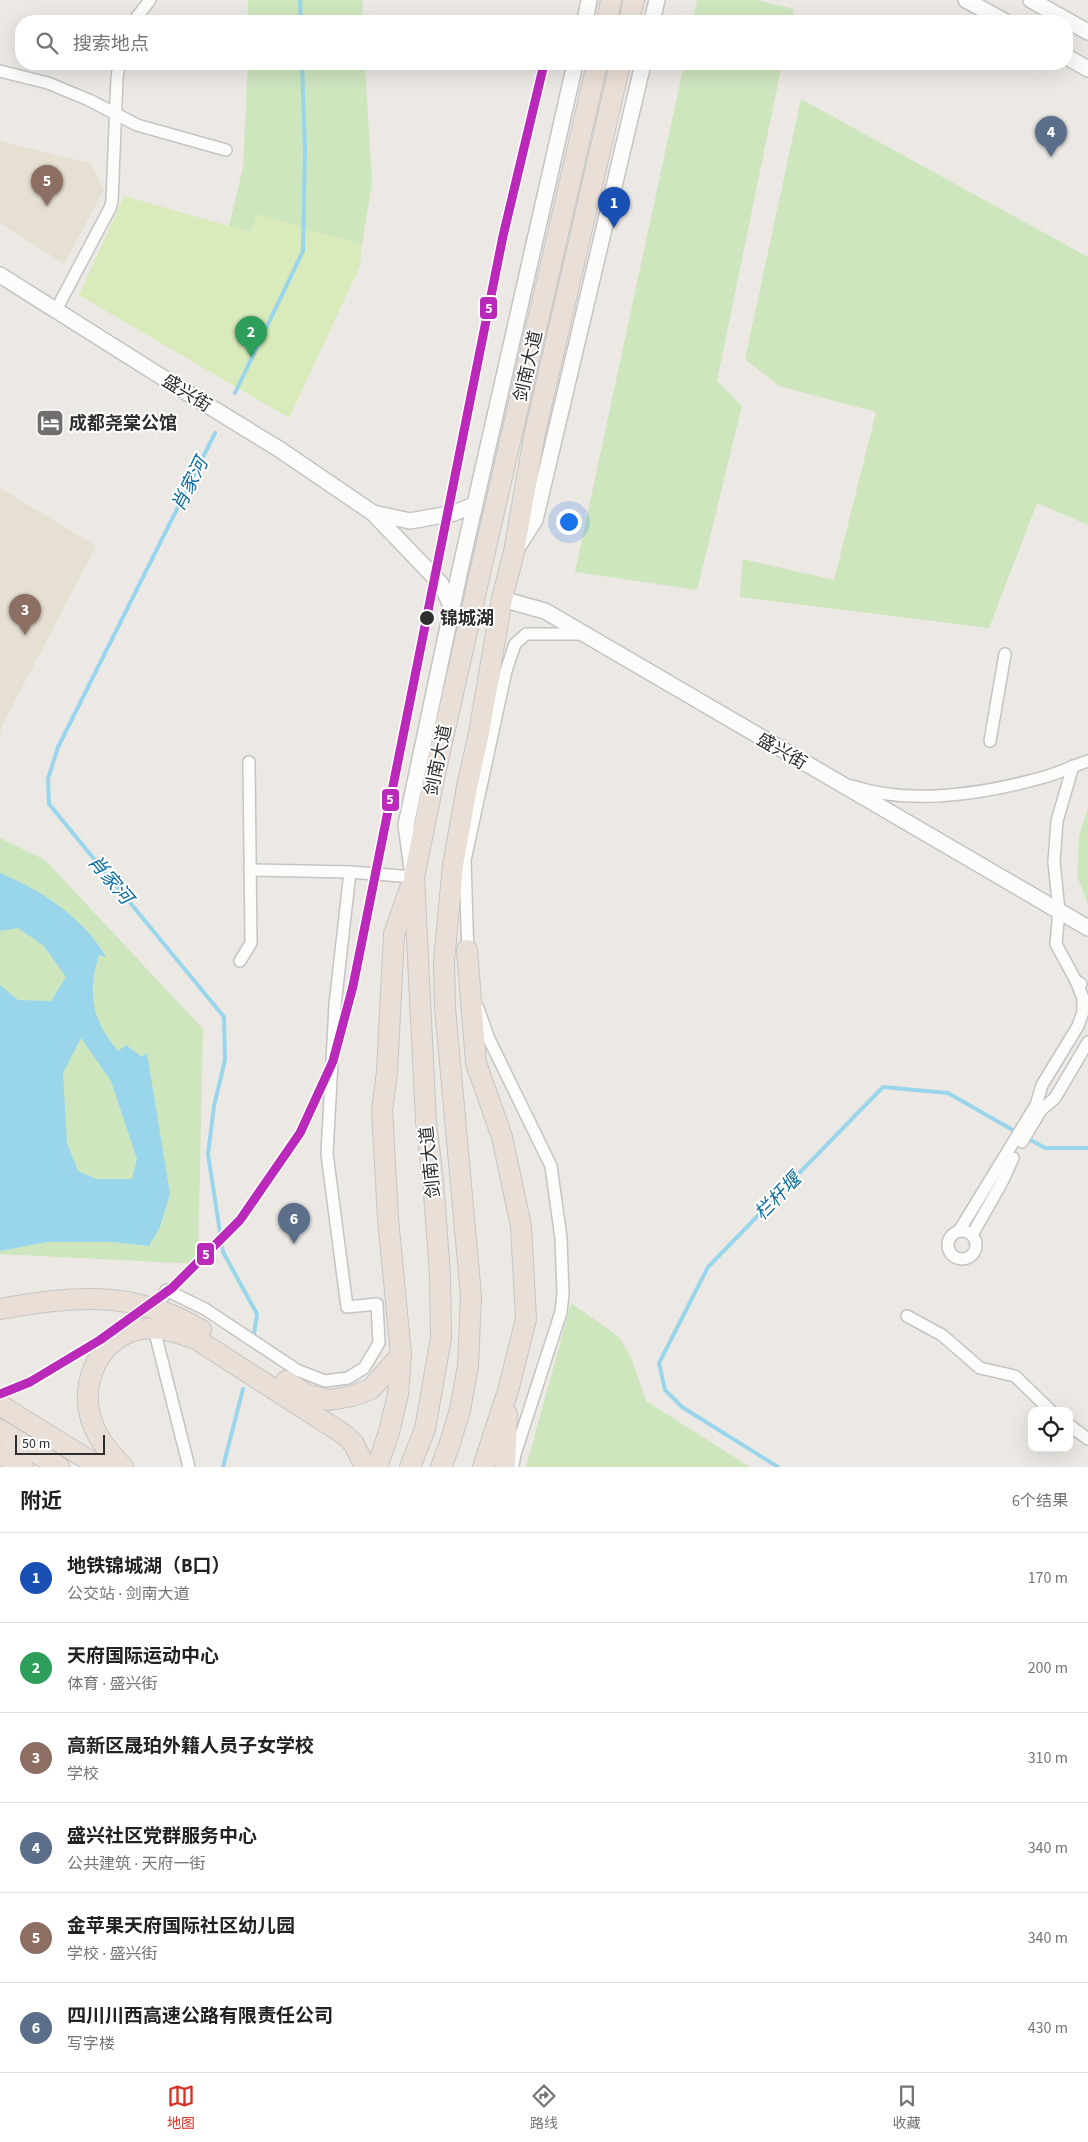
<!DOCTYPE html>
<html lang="zh">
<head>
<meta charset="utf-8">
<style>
	:root { --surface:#fff; --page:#f2f2f2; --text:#222; --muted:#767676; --line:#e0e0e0; --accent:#d93025 }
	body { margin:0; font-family:"Source Sans 3","Noto Sans SC",sans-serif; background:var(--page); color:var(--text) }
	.controls { position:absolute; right:15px; bottom:15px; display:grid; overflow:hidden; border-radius:10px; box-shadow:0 5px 20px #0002 }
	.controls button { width:45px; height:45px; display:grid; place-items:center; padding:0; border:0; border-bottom:1px solid var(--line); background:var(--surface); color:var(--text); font:25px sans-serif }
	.scale { position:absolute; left:15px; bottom:12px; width:90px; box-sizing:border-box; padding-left:5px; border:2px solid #2e2e2e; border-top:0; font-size:14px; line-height:18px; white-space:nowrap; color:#2e2e2e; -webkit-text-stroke:4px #fff; paint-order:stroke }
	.you { position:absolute; left:568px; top:521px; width:18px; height:18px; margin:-12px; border:4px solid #fff; border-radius:50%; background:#1a73e8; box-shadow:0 0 0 8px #1a73e833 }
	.badge { display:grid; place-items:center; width:32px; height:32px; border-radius:50%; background:var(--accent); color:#fff; font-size:16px; font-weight:700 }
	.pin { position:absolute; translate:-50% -41px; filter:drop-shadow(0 1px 2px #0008) }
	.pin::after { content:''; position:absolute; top:26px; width:18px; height:15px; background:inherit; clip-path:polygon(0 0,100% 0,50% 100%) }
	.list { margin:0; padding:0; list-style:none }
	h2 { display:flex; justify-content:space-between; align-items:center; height:65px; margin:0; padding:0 20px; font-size:21px }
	h2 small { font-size:16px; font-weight:400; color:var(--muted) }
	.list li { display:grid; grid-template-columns:32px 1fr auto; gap:15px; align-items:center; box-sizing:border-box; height:90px; padding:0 20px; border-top:1px solid var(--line) }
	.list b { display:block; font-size:19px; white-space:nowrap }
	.list p { margin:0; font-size:16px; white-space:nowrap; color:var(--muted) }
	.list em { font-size:16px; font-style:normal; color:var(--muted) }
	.icon { flex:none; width:28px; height:28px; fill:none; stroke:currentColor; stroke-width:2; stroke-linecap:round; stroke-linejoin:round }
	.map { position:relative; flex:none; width:1088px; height:1467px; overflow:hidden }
	.search { position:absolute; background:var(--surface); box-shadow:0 5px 20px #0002; left:15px; right:15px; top:15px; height:55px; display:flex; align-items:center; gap:12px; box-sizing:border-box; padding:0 18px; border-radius:20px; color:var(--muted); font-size:19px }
	.sheet { height:605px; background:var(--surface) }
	nav { display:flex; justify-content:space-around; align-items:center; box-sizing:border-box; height:70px; border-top:1px solid var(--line); background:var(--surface); font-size:14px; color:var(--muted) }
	nav a { display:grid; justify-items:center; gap:2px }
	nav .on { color:var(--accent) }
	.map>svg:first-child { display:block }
	.education { fill:#e6e0d3 }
	.green { fill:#cee6be }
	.pitch { fill:#d9eabb }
	.water { fill:#99d6ec; fill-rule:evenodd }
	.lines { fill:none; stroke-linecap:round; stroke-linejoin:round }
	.stream { stroke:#99d6ec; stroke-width:4 }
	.street-casing { stroke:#c5c4c5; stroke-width:14 }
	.secondary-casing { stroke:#c5c4c5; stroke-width:18 }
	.highway-casing { stroke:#c6c5c4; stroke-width:22 }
	.street { stroke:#fcfcfb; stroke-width:11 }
	.secondary { stroke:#fcfcfb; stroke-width:15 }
	.highway { stroke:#eadfd6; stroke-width:20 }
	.metro-1-casing { stroke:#fff; stroke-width:12 }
	.metro-1 { stroke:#bb29bb; stroke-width:9 }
	.stop-dot { fill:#2e2e2e; stroke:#fff; stroke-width:2 }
	.labels { text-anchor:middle; stroke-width:4; stroke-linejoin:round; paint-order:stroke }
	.street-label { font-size:18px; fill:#2e2e2e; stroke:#fff }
	.poi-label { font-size:18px; font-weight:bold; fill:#2e2e2e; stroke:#fff; text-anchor:start }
	.stop-label { font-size:18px; font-weight:bold; fill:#2e2e2e; stroke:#fff; text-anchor:start }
	.water-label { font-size:19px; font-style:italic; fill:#0d6fa3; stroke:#fff }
	.line-badge { stroke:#fff; stroke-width:2 }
	.badge-label { font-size:14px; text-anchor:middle; font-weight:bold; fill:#fff }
</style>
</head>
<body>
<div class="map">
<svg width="1088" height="1467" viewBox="0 0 1088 1467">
	<rect width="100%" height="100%" fill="#ece8e4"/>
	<g class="education">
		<path d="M0,141l90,22 14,27 -40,74 -64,-41z"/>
		<path d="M0,488l96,58 -93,178 -3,12z"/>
	</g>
	<g class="green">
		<path d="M248,0h114l1,21h-115z"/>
		<path d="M697,0h59l38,9 -3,12h-98z"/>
		<path d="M248,64h117l7,119 -10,62 -104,-30 -8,17 -21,-6 14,-59z"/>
		<path d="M684,64h98l-65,317 25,25 -45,184 -122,-18z"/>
		<path d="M801,99l287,158v268l-51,-22 -48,125 -249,-31 2,-38 92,21 42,-168 -97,-26 -34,-27z"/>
		<path d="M1088,808v96l-11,-28 2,-40z"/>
		<path d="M0,838l45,22 158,169 -5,235 -198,-10z"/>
		<path d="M571,1303l48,34 12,20 15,44 104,66h-224z"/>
	</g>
	<path class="pitch" d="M124,196l126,36 8,-18 104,31 -2,21 -71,152 -210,-123z"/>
	<path class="water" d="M0,873c40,16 85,46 106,84l-7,-2c-12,39 -7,65 19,96l8,-6 16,12 5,-4 23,141 -10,33 -11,19 -36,-4h-66l-47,9v-266l18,15 33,1 15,-24 -22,-31 -26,-18 -18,3zM81,1038l30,43 26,78 -5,20h-36l-18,-8 -11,-28 -4,-70z"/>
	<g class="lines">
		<g class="stream">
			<path d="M300,0l1,21"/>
			<path d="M235,393l68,-142 2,-102 -3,-85"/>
			<path d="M215,433l-157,314 -10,32 1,25 175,213 1,43 -11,46 -6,48 15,98 34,62 -3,20"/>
			<path d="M1027,1138l18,10h43"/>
			<path d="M223,1467l20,-78"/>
			<path d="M778,1467l-96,-60 -17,-17 -6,-27 49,-96 175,-180 65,6 70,40"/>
		</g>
		<defs>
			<g id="street">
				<path d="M134,21l16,-21"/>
				<path d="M0,71l48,12 41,17 48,25 89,25"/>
				<path d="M56,310l54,-102 2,-7 5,-123 2,-14"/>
				<path d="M990,741l15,-87"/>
				<path d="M1073,766l-16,55 -3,41 5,49 -3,33 20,37 5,3"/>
				<path d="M852,786c59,20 130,8 189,-8 16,-4 32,-12 47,-17"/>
				<path d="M250,870l100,2 64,5"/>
				<path d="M468,956l-3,-96 41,-189 9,-27 11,-10h56"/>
				<path d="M240,961l11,-18 -2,-181"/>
				<path d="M478,1008l11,31 62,127 10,72 2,56 -2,18 -46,142 -2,11"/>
				<path d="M1022,1142l19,-32 14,-12 33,-56"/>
				<circle cx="962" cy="1245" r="14"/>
				<path d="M959,1231l77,-126 6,-20 36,-59 5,-14v-14l-7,-17"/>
				<path d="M972,1235l30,-53 11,-24"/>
				<path d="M163,1297l3,-7 39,19 92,61 28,11 23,-3 16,-10 15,-25 -2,-39 -30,3 -20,-153 8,-149 15,-133"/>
				<path d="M907,1316l35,19 38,33 35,8 36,35"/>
				<path d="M155,1333l34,134"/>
				<path d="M1069,1425l19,14"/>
			</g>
			<g id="secondary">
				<path d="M966,0l38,21"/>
				<path d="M1031,0l57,32"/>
				<path d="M585,21l4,-21"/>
				<path d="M652,21l5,-21"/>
				<path d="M1067,57l21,12"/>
				<path d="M0,275l181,114 98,60 94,64 68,71 11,24"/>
				<path d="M373,513l37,8 44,-8 20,-8"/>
				<path d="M517,548l18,-28 108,-456"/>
				<path d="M502,599l43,12 543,317"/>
				<path d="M412,868l-6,-43 54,-255 115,-506"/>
			</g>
			<g id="highway">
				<path d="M607,21l4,-21"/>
				<path d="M629,21l5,-21"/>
				<path d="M467,950l9,113 26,74 19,89 5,93 -18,72 -25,76"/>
				<path d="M0,1309c74,-13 133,-20 201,21"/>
				<path d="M286,1381l21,14 23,5 22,-4 19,-7 30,-34"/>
				<path d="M0,1405l100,62"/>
				<path d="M0,1430l59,37"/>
				<path d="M0,1453l23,14"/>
				<path d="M123,1467c-11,-12 -23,-25 -29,-40 -16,-36 0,-83 39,-96 21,-7 43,1 63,8l149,96 9,9 11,23"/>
				<path d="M377,1467l12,-35 9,-38 3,-39 -13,-137 -6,-108 5,-38 7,-138 16,-46"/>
				<path d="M410,1467l15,-38 16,-91 -1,-63 -7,-95 -7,-58 -12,-245 22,-108 54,-240 107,-465"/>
				<path d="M441,1467l8,-21 11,-36 8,-44 3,-70 -26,-289 -1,-46 9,-96 14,-78 12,-54 23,-134 12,-47 20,-115 86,-373"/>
				<path d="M505,1467l2,-53"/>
			</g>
		</defs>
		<use href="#street" class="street-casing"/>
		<use href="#secondary" class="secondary-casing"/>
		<use href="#highway" class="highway-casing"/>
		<use href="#street" class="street"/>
		<use href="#secondary" class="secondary"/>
		<use href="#highway" class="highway"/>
		<defs>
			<path id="metro-1" d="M0,1394l30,-12 70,-42 72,-52 68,-68 60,-87 33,-72 20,-75 150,-750 41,-172"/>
		</defs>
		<use href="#metro-1" class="metro-1-casing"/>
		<use href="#metro-1" class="metro-1"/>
	</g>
	<defs>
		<symbol id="hotel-square" viewBox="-11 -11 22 22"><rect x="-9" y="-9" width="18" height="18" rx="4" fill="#706f6e" stroke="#fff"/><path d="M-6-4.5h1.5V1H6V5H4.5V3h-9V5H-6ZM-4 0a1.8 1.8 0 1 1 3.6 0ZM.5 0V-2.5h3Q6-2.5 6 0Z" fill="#fff"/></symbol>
	</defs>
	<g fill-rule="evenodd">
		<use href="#hotel-square" x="34" y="407" width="32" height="32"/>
	</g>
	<circle class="stop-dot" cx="427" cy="618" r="8"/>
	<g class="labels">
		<g class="street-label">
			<text transform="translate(528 366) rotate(-77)" y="6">剑南大道</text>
			<text transform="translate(187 393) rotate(32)" y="6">盛兴街</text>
			<text transform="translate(782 751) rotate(30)" y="6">盛兴街</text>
			<text transform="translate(438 760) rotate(-78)" y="6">剑南大道</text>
			<text transform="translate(430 1162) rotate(-96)" y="6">剑南大道</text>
		</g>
		<g class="poi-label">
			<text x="69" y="429">成都尧棠公馆</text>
		</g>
		<g class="stop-label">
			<text x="440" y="624">锦城湖</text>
		</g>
		<g class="water-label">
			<text transform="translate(189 484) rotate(-63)" y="7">肖家河</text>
			<text transform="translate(111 879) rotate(50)" y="7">肖家河</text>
			<text transform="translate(777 1196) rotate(-46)" y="7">栏杆堰</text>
		</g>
	</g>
	<g class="line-badge">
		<rect x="479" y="296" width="19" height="24" rx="5" fill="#bb29bb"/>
		<rect x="381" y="788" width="19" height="24" rx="5" fill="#bb29bb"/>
		<rect x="196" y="1242" width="19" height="24" rx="5" fill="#bb29bb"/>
	</g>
	<g class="badge-label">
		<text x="489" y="313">5</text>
		<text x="390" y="804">5</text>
		<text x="206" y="1259">5</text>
	</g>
</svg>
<div class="controls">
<button><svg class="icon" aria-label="locate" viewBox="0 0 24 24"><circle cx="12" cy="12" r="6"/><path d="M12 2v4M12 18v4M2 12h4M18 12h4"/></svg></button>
</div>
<div class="scale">50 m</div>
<div class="you"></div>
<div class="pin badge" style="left:614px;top:228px;background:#1a4fb4">1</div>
<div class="pin badge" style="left:251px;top:357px;background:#2e9e5b">2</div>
<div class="pin badge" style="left:25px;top:635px;background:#8d6e63">3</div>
<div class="pin badge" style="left:1051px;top:157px;background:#5c6f8a">4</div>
<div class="pin badge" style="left:47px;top:206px;background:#8d6e63">5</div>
<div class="pin badge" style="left:294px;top:1244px;background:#5c6f8a">6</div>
<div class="search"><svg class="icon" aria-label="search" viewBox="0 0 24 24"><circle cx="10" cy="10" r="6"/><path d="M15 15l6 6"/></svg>搜索地点</div>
</div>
<section class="sheet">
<h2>附近<small>6个结果</small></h2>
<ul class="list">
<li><span class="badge" style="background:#1a4fb4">1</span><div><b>地铁锦城湖（B口）</b><p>公交站 · 剑南大道</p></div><em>170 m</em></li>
<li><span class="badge" style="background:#2e9e5b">2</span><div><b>天府国际运动中心</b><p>体育 · 盛兴街</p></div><em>200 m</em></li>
<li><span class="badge" style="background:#8d6e63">3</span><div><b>高新区晟珀外籍人员子女学校</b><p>学校</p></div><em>310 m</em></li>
<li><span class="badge" style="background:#5c6f8a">4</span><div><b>盛兴社区党群服务中心</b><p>公共建筑 · 天府一街</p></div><em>340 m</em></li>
<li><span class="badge" style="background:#8d6e63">5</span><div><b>金苹果天府国际社区幼儿园</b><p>学校 · 盛兴街</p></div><em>340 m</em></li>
<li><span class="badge" style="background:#5c6f8a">6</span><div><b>四川川西高速公路有限责任公司</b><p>写字楼</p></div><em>430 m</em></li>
</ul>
</section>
<nav>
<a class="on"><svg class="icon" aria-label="map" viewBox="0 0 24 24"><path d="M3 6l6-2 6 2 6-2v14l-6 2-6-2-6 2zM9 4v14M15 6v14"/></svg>地图</a>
<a><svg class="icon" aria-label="directions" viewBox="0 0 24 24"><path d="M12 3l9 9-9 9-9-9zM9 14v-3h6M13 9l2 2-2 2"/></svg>路线</a>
<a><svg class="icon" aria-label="saved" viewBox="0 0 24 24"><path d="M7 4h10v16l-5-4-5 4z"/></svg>收藏</a>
</nav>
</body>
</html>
